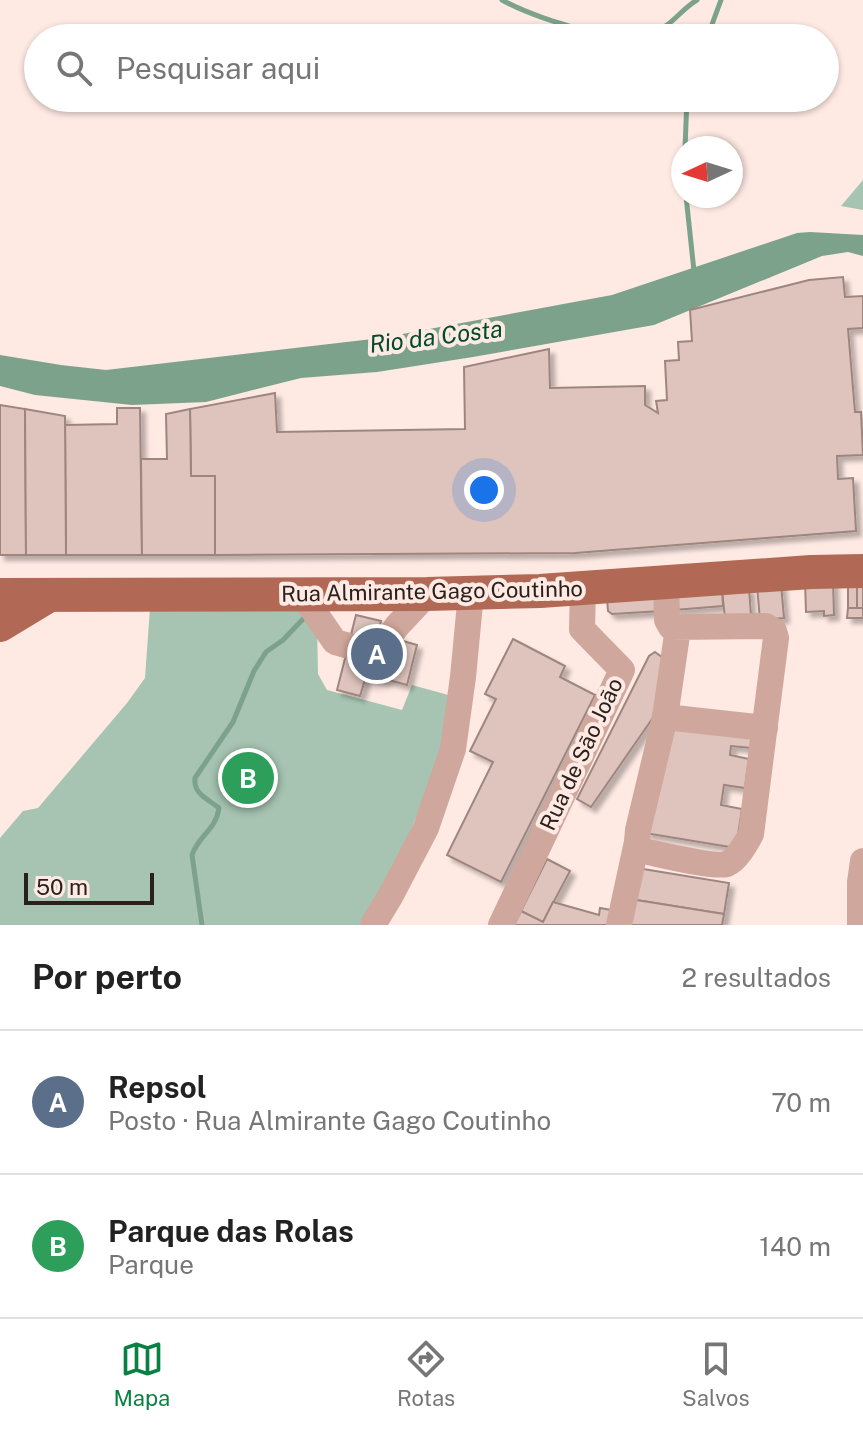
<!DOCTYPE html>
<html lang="pt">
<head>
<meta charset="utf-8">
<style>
	:root { --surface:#fff; --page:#f2f2f2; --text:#222; --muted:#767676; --line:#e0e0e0; --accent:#0b8043 }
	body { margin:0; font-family:"Public Sans",sans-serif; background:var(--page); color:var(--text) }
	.compass { position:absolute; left:671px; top:136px; width:72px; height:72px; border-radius:50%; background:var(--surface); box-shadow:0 2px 6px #0004; rotate:266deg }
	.scale { position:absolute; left:24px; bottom:20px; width:130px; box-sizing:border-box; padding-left:8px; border:4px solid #2a211e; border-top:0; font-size:22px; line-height:28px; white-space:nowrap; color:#2a211e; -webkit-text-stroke:6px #fee9e3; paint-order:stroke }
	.you { position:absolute; left:484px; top:490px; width:28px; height:28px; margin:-20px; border:6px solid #fff; border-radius:50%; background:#1a73e8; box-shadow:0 0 0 12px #1a73e833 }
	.badge { display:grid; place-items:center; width:52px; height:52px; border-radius:50%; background:var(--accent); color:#fff; font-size:26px; font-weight:700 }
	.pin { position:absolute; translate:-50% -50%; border:4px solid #fff; box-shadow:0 2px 8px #0006 }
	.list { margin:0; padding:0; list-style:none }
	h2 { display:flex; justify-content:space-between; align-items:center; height:104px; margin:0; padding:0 32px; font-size:34px }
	h2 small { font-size:26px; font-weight:400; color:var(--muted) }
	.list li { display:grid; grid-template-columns:52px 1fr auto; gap:24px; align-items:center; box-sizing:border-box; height:144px; padding:0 32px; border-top:2px solid var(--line) }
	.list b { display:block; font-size:30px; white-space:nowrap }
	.list p { margin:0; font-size:26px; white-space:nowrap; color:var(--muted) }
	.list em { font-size:26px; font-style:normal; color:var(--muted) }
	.icon { flex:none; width:44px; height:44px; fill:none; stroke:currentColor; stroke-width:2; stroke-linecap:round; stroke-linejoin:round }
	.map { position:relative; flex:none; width:863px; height:925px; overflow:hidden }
	.search { position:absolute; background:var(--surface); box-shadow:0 2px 6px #0004; left:24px; right:24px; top:24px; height:88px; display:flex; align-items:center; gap:20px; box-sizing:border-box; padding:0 28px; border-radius:44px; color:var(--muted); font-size:30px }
	.sheet { height:392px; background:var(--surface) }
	nav { display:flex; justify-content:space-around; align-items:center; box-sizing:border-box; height:112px; border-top:2px solid var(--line); background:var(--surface); font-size:22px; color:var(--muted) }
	nav a { display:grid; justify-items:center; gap:4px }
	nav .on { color:var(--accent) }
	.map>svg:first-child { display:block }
	.green { fill:#a6c4b1 }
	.water { fill:#7ca28b }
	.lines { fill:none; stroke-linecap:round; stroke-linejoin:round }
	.stream { stroke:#7ca28b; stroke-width:5 }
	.building { fill:#dec4bd; stroke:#9e867f; stroke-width:2; filter:url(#shadow) }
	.minor { stroke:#d0a79c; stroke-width:26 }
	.major { stroke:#b16956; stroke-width:34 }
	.labels { text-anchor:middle; stroke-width:8; stroke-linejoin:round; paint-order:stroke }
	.street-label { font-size:22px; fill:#2a211e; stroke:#fee9e3 }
	.water-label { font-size:24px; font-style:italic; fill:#004b2c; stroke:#fee9e3 }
</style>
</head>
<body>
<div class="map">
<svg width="863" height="925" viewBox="0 0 863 925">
	<defs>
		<filter id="shadow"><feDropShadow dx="5" dy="5" stdDeviation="2" flood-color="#0004"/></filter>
	</defs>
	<rect width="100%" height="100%" fill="#fee9e3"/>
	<g class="green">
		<path d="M863,180v30l-22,-4z"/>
		<path d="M298,601l19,23 1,50 9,16 75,20 10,-25 40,11 -7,52 -55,132 -26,45h-364v-87l23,-27 15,-3 89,-105 18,-25 5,-70z"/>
	</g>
	<path class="water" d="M810,232l53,3v21l-15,-4 -26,4 -168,69 -181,32 -96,15 -76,6 -95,24 -74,3 -97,-10 -35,-9v-31l61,10 45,5 275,-32 231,-43 185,-62z"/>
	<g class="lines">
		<g class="stream">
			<path d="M502,0c33,18 72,27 108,38"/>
			<path d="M630,38c11,-1 28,-6 37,-13 11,-8 18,-18 30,-25"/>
			<path d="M707,38l14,-38"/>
			<path d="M685,148l2,-50"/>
			<path d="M686,196l8,75"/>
			<path d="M202,925l-10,-70c6,-19 24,-25 27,-47 -11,-9 -26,-14 -24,-30l38,-56 21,-51 12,-19 17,-12 23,-24"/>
		</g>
	</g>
	<g class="building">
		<path d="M843,277l2,20 18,-1v32l-15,1 7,83h6l2,43 -26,1 1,23 15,-1 3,53 -281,22 -360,2v-79h-24l-1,-67 85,-16 2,39 188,-3 -1,-62 85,-18 1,39 95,-2v19l13,8 -2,-12 11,-1 -2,-39 14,-1 -1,-18 14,-1 -2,-31 119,-30z"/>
		<path d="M0,405l25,4 1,146h-26z"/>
		<path d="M117,408h23l2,147h-76l-1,-130 52,-1z"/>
		<path d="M25,409l40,7 1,139h-40z"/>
		<path d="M190,409l1,67h24v79h-73l-1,-96h26l-1,-45z"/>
		<path d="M805,581h28l1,34 -10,1v-5l-18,1z"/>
		<path d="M781,584l3,34 -24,2 -3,-34z"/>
		<path d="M848,584h10l-1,24h-9z"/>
		<rect x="857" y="584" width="6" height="24"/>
		<path d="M749,588l2,28 -26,2 -3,-28z"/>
		<path d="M722,590l1,16 -49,4 -1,-16z"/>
		<path d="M659,595l2,16 -49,3 -4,-3 -1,-12z"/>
		<path d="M848,608h15v10h-16z"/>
		<path d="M356,615l25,6 -5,21 18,5 -9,34 -19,-5 -6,20 -23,-6z"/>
		<path d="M396,639l21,6 -10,40 -22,-6z"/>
		<path d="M513,639l52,27 -5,11 35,18 -94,187 -54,-27 46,-93 -23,-11 26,-52 -11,-5z"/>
		<path d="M655,652l8,6 -4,51 -68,98 -14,-8 72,-143z"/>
		<path d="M673,727l83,5 -4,16 -21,-2 -1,9 19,4 -4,29 -21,-3 -3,20 21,4 -6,39 -91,-15z"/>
		<path d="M547,859l23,12 -27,51 -22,-11z"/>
		<path d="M637,868l92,15 -5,31 -94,-15z"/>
		<path d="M630,899l94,15 -2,11h-98z"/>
		<path d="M553,902l46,13 1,-7 17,3 -3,14h-100l7,-14 22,11z"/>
	</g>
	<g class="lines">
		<g class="minor">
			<path d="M666,583l1,37 4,7 95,-1 8,5 2,7 -25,196c-5,9 -14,26 -24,30 -13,4 -68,-10 -84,-13l-6,-9 1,-12 27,-113 13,-89"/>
			<path d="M302,594l33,48 42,12 20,-28 30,-32"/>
			<path d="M665,717l100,11"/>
			<path d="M373,925l18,-30 35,-67 27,-79 10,-72 8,-84"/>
			<path d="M501,925l121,-255 -40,-41 1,-40"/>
			<path d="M619,925l18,-83"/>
			<path d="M860,925v-43l3,-21"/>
		</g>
		<g class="major">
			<path d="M0,595l427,-1 113,-3 271,-19 52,-1"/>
			<path d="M0,625l48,-29"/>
		</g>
	</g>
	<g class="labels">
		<g class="street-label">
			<text transform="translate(432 591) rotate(-1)" y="8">Rua Almirante Gago Coutinho</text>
			<text transform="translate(581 754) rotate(-65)" y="8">Rua de São João</text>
		</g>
		<g class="water-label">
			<text transform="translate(436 337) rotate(-7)" y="8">Rio da Costa</text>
		</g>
	</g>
</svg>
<svg class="compass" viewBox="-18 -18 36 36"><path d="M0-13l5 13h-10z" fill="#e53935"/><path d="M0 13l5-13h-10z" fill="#767676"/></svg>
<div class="scale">50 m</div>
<div class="you"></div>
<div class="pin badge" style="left:377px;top:654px;background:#5c6f8a">A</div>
<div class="pin badge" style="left:248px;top:778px;background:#2e9e5b">B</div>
<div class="search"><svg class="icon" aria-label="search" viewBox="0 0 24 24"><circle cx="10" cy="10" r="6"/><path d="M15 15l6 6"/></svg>Pesquisar aqui</div>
</div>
<section class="sheet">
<h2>Por perto<small>2 resultados</small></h2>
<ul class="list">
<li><span class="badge" style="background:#5c6f8a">A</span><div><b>Repsol</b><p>Posto · Rua Almirante Gago Coutinho</p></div><em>70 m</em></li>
<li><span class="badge" style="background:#2e9e5b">B</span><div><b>Parque das Rolas</b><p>Parque</p></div><em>140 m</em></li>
</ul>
</section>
<nav>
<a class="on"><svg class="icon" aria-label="map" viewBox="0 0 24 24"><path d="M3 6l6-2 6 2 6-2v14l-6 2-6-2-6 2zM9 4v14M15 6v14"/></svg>Mapa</a>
<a><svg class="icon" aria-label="directions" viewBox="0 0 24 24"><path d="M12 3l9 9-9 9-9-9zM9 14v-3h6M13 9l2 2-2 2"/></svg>Rotas</a>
<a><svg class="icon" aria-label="saved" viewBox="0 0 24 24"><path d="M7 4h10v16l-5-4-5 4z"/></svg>Salvos</a>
</nav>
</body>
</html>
